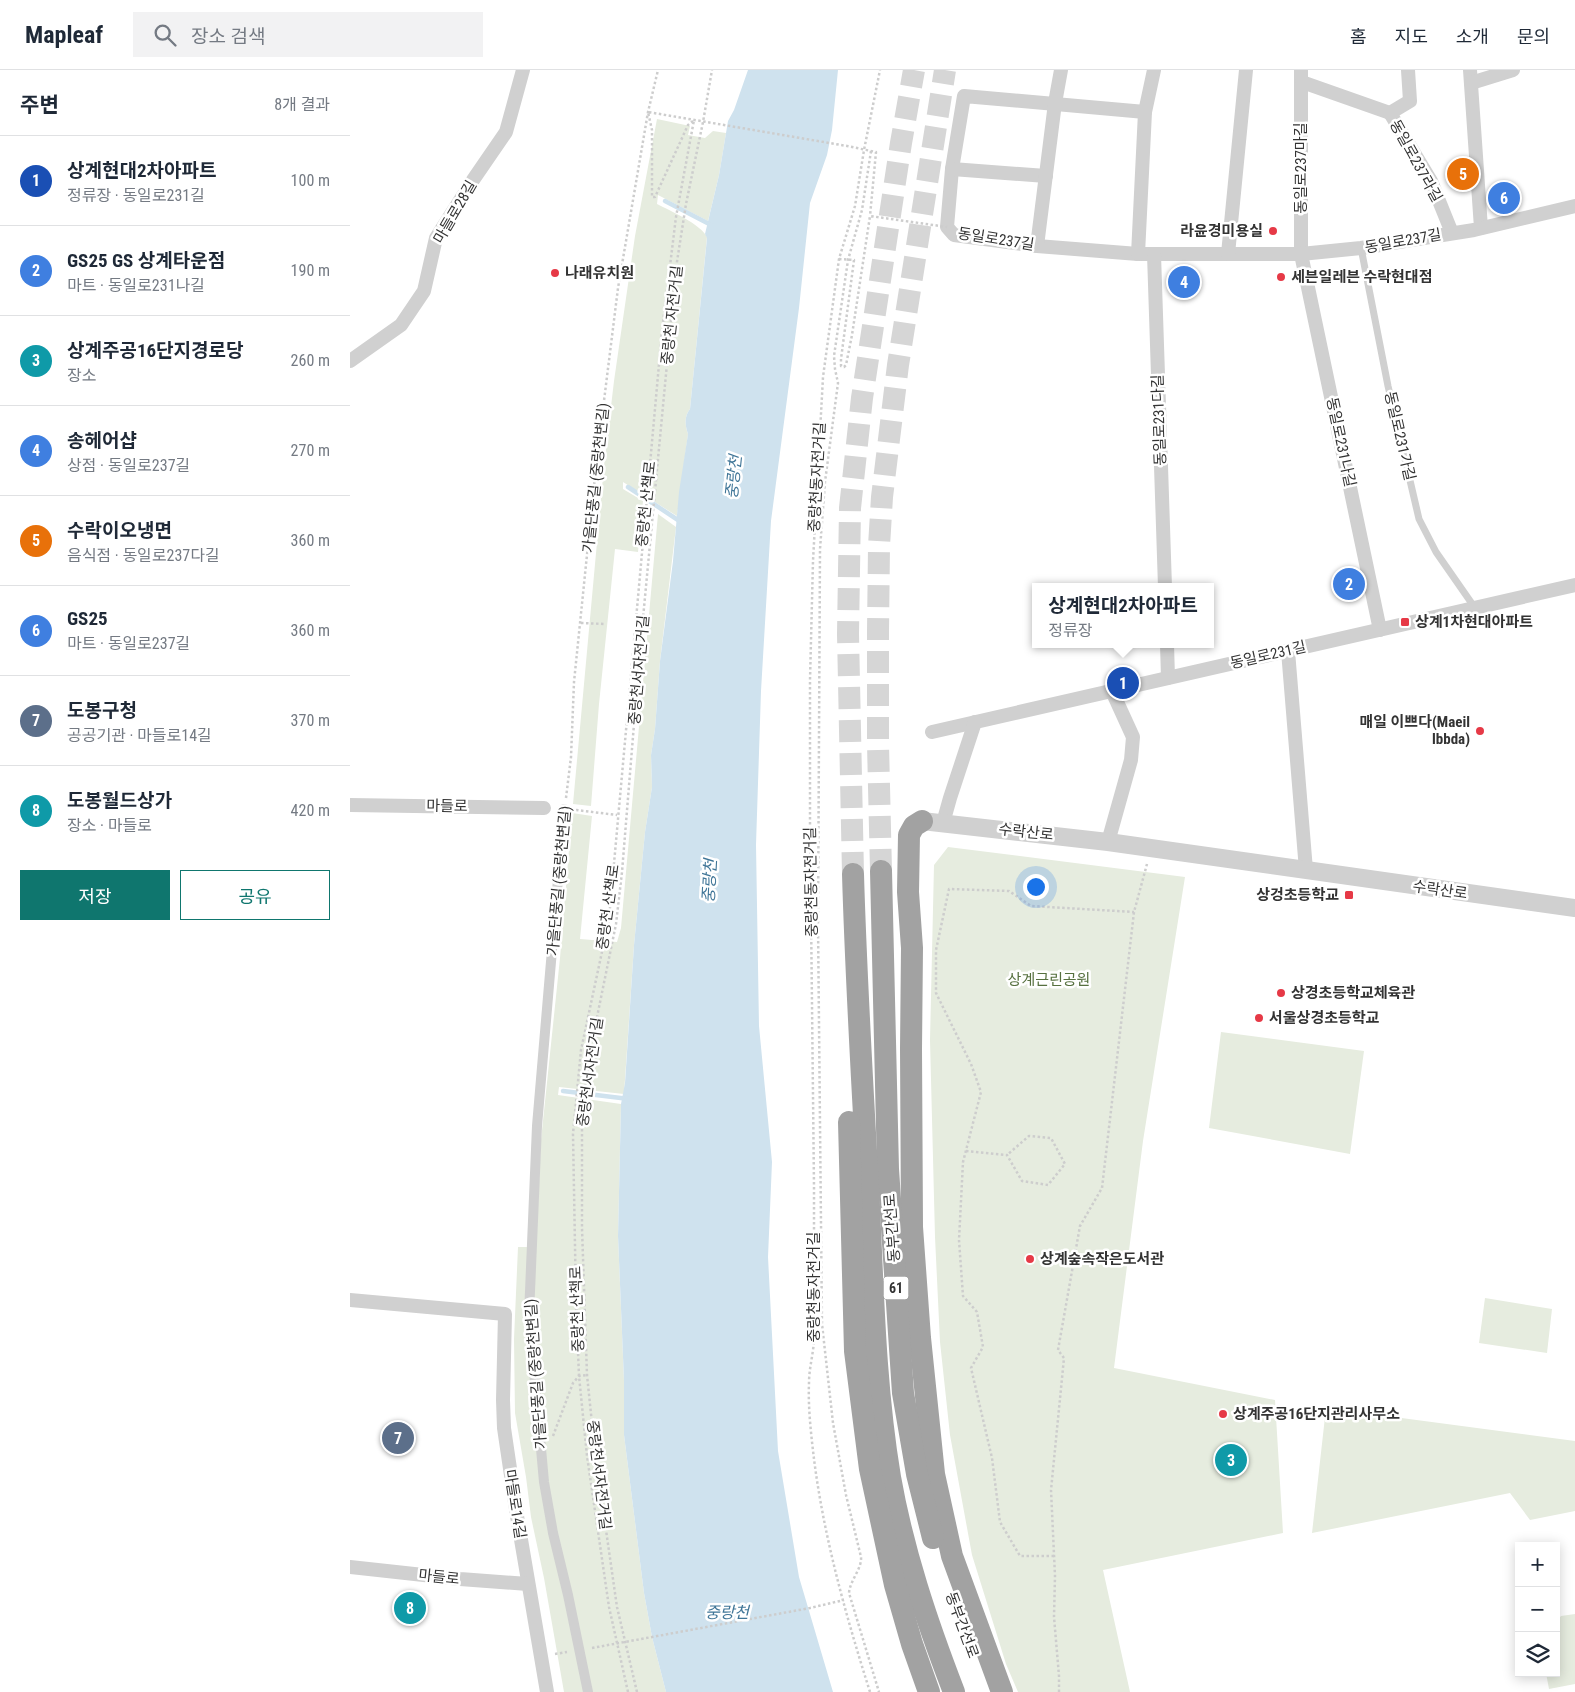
<!DOCTYPE html>
<html lang="ko">
<head>
<meta charset="utf-8">
<style>
	:root { --surface:#fff; --page:#f2f2f3; --text:#1f2937; --muted:#747a83; --line:#e0e1e3; --accent:#0f766e }
	body { margin:0; font-family:"Roboto Condensed","Noto Sans KR",sans-serif; background:var(--page); color:var(--text) }
	.controls { position:absolute; right:15px; bottom:15px; display:grid; overflow:hidden; border-radius:0px; box-shadow:0 2px 12px #0003 }
	.controls button { width:45px; height:45px; display:grid; place-items:center; padding:0; border:0; border-bottom:1px solid var(--line); background:var(--surface); color:var(--text); font:25px sans-serif }
	.you { position:absolute; left:685px; top:816px; width:18px; height:18px; margin:-12px; border:4px solid #fff; border-radius:50%; background:#1a73e8; box-shadow:0 0 0 8px #1a73e833 }
	.badge { display:grid; place-items:center; width:32px; height:32px; border-radius:50%; background:var(--accent); color:#fff; font-size:16px; font-weight:700 }
	.pin { position:absolute; translate:-50% -50%; border:2px solid #fff; box-shadow:0 1px 5px #0006 }
	.popup { position:absolute; left:682px; top:513px; width:182px; height:65px; box-sizing:border-box; display:grid; place-content:center; border-radius:0px; background:var(--surface); filter:drop-shadow(0 1px 4px #0005); font-size:16px; white-space:nowrap; color:var(--muted) }
	.popup b { font-size:19px; color:var(--text) }
	.popup::after { content:''; position:absolute; left:50%; top:100%; margin-left:-10px; border:10px solid transparent; border-top-color:var(--surface) }
	.list { margin:0; padding:0; list-style:none }
	h2 { display:flex; justify-content:space-between; align-items:center; height:65px; margin:0; padding:0 20px; font-size:21px }
	h2 small { font-size:16px; font-weight:400; color:var(--muted) }
	.list li { display:grid; grid-template-columns:32px 1fr auto; gap:15px; align-items:center; box-sizing:border-box; height:90px; padding:0 20px; border-top:1px solid var(--line) }
	.list b { display:block; font-size:19px; white-space:nowrap }
	.list p { margin:0; font-size:16px; white-space:nowrap; color:var(--muted) }
	.list em { font-size:16px; font-style:normal; color:var(--muted) }
	.actions { display:flex; gap:10px; padding:15px 20px }
	.actions a { flex:1; padding:11px 0; border:1px solid var(--accent); border-radius:0px; text-align:center; font-size:18px; color:var(--accent) }
	.actions .main { background:var(--accent); color:#fff }
	.icon { flex:none; width:28px; height:28px; fill:none; stroke:currentColor; stroke-width:2; stroke-linecap:round; stroke-linejoin:round }
	.map { position:relative; flex:none; width:1225px; height:1622px; overflow:hidden }
	header { display:flex; align-items:center; gap:30px; box-sizing:border-box; height:70px; padding:0 25px; background:var(--surface); border-bottom:1px solid var(--line) }
	header strong { font-size:24px }
	nav { display:flex; gap:28px; margin-inline-start:auto; font-size:18px }
	.search { width:350px; height:45px; background:var(--page); display:flex; align-items:center; gap:12px; box-sizing:border-box; padding:0 18px; border-radius:0px; color:var(--muted); font-size:19px }
	main { display:flex }
	aside { flex:1; background:var(--surface) }
	.map>svg:first-child { display:block }
	.green { fill:#e6ecdf }
	.water { fill:#cfe2ee }
	.lines { fill:none; stroke-linecap:round; stroke-linejoin:round }
	.stream { stroke:#cfe2ee; stroke-width:4.5 }
	.trunk-tunnel { stroke:#d6d6d6; stroke-width:22; stroke-dasharray:22 11; stroke-linecap:butt }
	.path { stroke:#cdcdcd; stroke-width:2.5; stroke-dasharray:2.5 2.5; stroke-linecap:butt }
	.service { stroke:#d0d0d0; stroke-width:7 }
	.pedestrian { stroke:#d0d0d0; stroke-width:10 }
	.minor { stroke:#d0d0d0; stroke-width:14 }
	.tertiary { stroke:#d0d0d0; stroke-width:18 }
	.trunk { stroke:#a2a2a2; stroke-width:22 }
	.path-bridge { stroke:#cdcdcd; stroke-width:2.5; stroke-dasharray:2.5 2.5; stroke-linecap:butt }
	.poi-dot { fill:#e63946; stroke:#fff; stroke-width:2 }
	.labels { text-anchor:middle; stroke-width:5; stroke-linejoin:round; paint-order:stroke }
	.shield { fill:#fff; stroke:#707070; stroke-width:1 }
	.shield-label { font-size:14px; font-weight:bold; fill:#333 }
	.street-label { font-size:15px; fill:#333; stroke:#fff }
	.poi-label { font-size:15px; font-weight:bold; fill:#333; stroke:#fff; text-anchor:start }
	.park-label { font-size:15px; fill:#56703f; stroke:#fff }
	.water-label { font-size:16px; font-style:italic; fill:#3f7597; stroke:#fff }
</style>
</head>
<body>
<header>
<strong>Mapleaf</strong>
<div class="search"><svg class="icon" aria-label="search" viewBox="0 0 24 24"><circle cx="10" cy="10" r="6"/><path d="M15 15l6 6"/></svg>장소 검색</div>
<nav><a>홈</a><a>지도</a><a>소개</a><a>문의</a></nav>
</header>
<main>
<aside>
<h2>주변<small>8개 결과</small></h2>
<ul class="list">
<li><span class="badge" style="background:#1a4fb4">1</span><div><b>상계현대2차아파트</b><p>정류장 · 동일로231길</p></div><em>100 m</em></li>
<li><span class="badge" style="background:#3f7fe0">2</span><div><b>GS25 GS 상계타운점</b><p>마트 · 동일로231나길</p></div><em>190 m</em></li>
<li><span class="badge" style="background:#0f9aa8">3</span><div><b>상계주공16단지경로당</b><p>장소</p></div><em>260 m</em></li>
<li><span class="badge" style="background:#3f7fe0">4</span><div><b>송헤어샵</b><p>상점 · 동일로237길</p></div><em>270 m</em></li>
<li><span class="badge" style="background:#e8710a">5</span><div><b>수락이오냉면</b><p>음식점 · 동일로237다길</p></div><em>360 m</em></li>
<li><span class="badge" style="background:#3f7fe0">6</span><div><b>GS25</b><p>마트 · 동일로237길</p></div><em>360 m</em></li>
<li><span class="badge" style="background:#5c6f8a">7</span><div><b>도봉구청</b><p>공공기관 · 마들로14길</p></div><em>370 m</em></li>
<li><span class="badge" style="background:#0f9aa8">8</span><div><b>도봉월드상가</b><p>장소 · 마들로</p></div><em>420 m</em></li>
</ul>
<div class="actions"><a class="main">저장</a><a>공유</a></div>
</aside>
<div class="map">
<svg width="1225" height="1622" viewBox="0 0 1225 1622">
	<rect width="100%" height="100%" fill="#fff"/>
	<g class="green">
		<path d="M307,49l33,7 -2,9 17,3 8,-7 13,2 -7,42 -11,46 -50,-26 -1,9c12,6 45,21 50,33l-17,172c-6,7 -5,17 -2,25l-11,82 -54,-34v7l20,12 -5,51 -23,-3 -16,155 -8,102 -18,-2 31,-338 10,-85 21,-145z"/>
		<path d="M308,444l18,13 -16,134 -5,68 -4,26 1,32 -7,45 -11,113 -10,149 -65,-7 -1,8 63,9 -3,132 6,145v54l20,158 8,44 14,55h-102l-20,-114 -13,-61 -5,-40 -11,-64 -1,-74 4,-92h18l5,-107 19,-182 12,-145 20,3 -12,123 37,3 4,-14z"/>
		<path d="M598,777l237,30 -42,264 -29,227 161,32 8,133 -180,37 27,122h-112l-12,-28 -34,-109 -22,-120 -10,-93 -5,-105 -5,-197 4,-175z"/>
		<path d="M871,962l143,19 -14,103 -141,-26z"/>
		<path d="M1135,1228l67,11 -5,44 -68,-10z"/>
		<path d="M976,1338l249,33v70l-45,9 -20,-27 -198,40z"/>
		<path d="M1225,1544v70l-26,5 -3,-16h10v-51l5,-6z"/>
	</g>
	<path class="water" d="M398,0h90l-6,60 -5,25 -17,48 -11,105 -28,213 -10,170 -5,154 3,181 13,136 -4,95 10,194 21,126 34,115h-167l-14,-55 -8,-44 -20,-158v-54l-6,-145 3,-132 4,-21 9,-138 11,-113 7,-45 -1,-32 4,-26 5,-68 13,-100 6,-69 9,-58c-3,-8 -4,-18 2,-25l17,-171 -2,-4 14,-59 9,-54 6,-11z"/>
	<g class="lines">
		<g class="stream">
			<path d="M315,131l48,25"/>
			<path d="M278,417l53,35"/>
			<path d="M213,1021l66,8"/>
		</g>
		<g class="trunk-tunnel">
			<path d="M531,801l-3,-127v-112l1,-86 3,-49 16,-132 47,-295"/>
			<path d="M503,804l-5,-240 2,-126 12,-110 39,-255 13,-73"/>
		</g>
		<g class="path">
			<path d="M343,51l-5,4 -33,72h-3v-67l-4,-18 199,34 29,6 -6,64"/>
			<path d="M521,81l-9,59 -14,50 -14,96 1,13 3,14 -13,99 -5,67 -2,374 4,401 11,99 13,72 15,62c1,12 -11,23 -12,36l30,99"/>
			<path d="M231,553l24,1"/>
			<path d="M216,728l5,-41 3,-75 23,-225 21,-169 30,-176 10,-42"/>
			<path d="M226,740l41,5"/>
			<path d="M616,1081l41,4 15,26 26,4 17,-21 -14,-26 -22,-2 -22,19"/>
			<path d="M203,1366l20,-53 6,-7 8,-1"/>
			<path d="M704,1486h-34l-20,-34 -8,-64 -21,-90 12,-21 -6,-35 -14,-16 -4,-56 4,-78 18,-70 -10,-28 -35,-71v-43l13,-61 60,2 22,15 103,6"/>
			<path d="M242,1578l218,-40 34,-8"/>
			<path d="M205,1584l12,-2"/>
			<path d="M278,1622l-19,-85 -22,-151 -8,-80 -3,-74 -3,-168 8,-84 28,-131 53,-588 14,-114 18,-97"/>
			<path d="M287,1622l-20,-85 -22,-154 -8,-78 -5,-147v-115l3,-29 11,-62 20,-98 6,-52 18,-222 36,-382 10,-64 17,-82 9,-52"/>
			<path d="M520,1622c-24,-76 -46,-154 -56,-233 -3,-25 -6,-51 -5,-76 0,-14 4,-28 5,-42v-155l-4,-364v-142l3,-119 10,-184 16,-118 16,-53 9,-56 16,-80"/>
			<path d="M709,1622v-16l-5,-59 1,-41 -4,-86 13,-132 -6,-8 22,-124 22,-38 32,-276 13,-48"/>
		</g>
		<path class="service" d="M1011,178l27,138 31,133 17,33 39,56"/>
		<path class="pedestrian" d="M214,739l-27,317 -8,189 15,167 9,51 15,62 20,97"/>
		<g class="minor">
			<path d="M951,0v184l79,376"/>
			<path d="M1058,0l2,31 -20,12 41,68 21,52"/>
			<path d="M1120,0l11,158"/>
			<path d="M952,12l88,31"/>
			<path d="M1121,13l42,-13"/>
			<path d="M795,42l-181,-16 -12,73 -5,58 7,8 83,11 101,8h163l60,-6 113,-18 101,-24"/>
			<path d="M602,99l94,7"/>
			<path d="M687,176l18,-143 6,-33"/>
			<path d="M788,184l7,-142 9,-42"/>
			<path d="M804,184l11,333"/>
			<path d="M878,184l18,-184"/>
			<path d="M0,291l51,-36 23,-34 12,-53 37,-58 33,-48 17,-62"/>
			<path d="M817,574l1,34"/>
			<path d="M938,581l18,219"/>
			<path d="M582,662l643,-147"/>
			<path d="M0,735l194,3"/>
			<path d="M593,753l7,-25 25,-76"/>
			<path d="M758,772l23,-82 2,-23 -21,-46"/>
			<path d="M0,1230l155,14 -2,86 1,28 13,88 30,176"/>
			<path d="M0,1497l110,12 68,5"/>
		</g>
		<path class="tertiary" d="M572,751l186,21 467,66"/>
		<g class="trunk">
			<path d="M572,751l-8,5 -5,9 -1,57 4,56 -1,101 1,178 8,111 14,136 18,82 50,136"/>
			<path d="M531,801l7,298 15,224 14,81 16,64"/>
			<path d="M503,804c3,104 9,208 15,312 5,97 6,195 22,291 13,74 37,145 64,215"/>
			<path d="M499,1052l6,229 15,118 25,116 17,59 17,48"/>
		</g>
		<path class="path-bridge" d="M489,189l15,1 -13,99v7l3,1 2,-2 6,-30 18,-119 77,11"/>
	</g>
	<g class="poi-dot">
		<circle cx="923" cy="161" r="5"/>
		<circle cx="205" cy="203" r="5"/>
		<circle cx="931" cy="207" r="5"/>
		<rect x="1050" y="547" width="10" height="10" rx="2.5"/>
		<circle cx="1130" cy="661" r="5"/>
		<rect x="994" y="820" width="10" height="10" rx="2.5"/>
		<circle cx="931" cy="923" r="5"/>
		<circle cx="909" cy="948" r="5"/>
		<circle cx="680" cy="1189" r="5"/>
		<circle cx="873" cy="1344" r="5"/>
	</g>
	<g class="labels">
		<rect class="shield" x="533.5" y="1206.5" width="25" height="23" rx="4"/>
		<g class="shield-label">
			<text x="546" y="1223">61</text>
		</g>
		<g class="street-label">
			<text transform="translate(1066 91) rotate(61)" y="5">동일로237라길</text>
			<text transform="translate(951 98) rotate(-90)" y="5">동일로237마길</text>
			<text transform="translate(105 142) rotate(-60)" y="5">마들로28길</text>
			<text transform="translate(646 169) rotate(9)" y="5">동일로237길</text>
			<text transform="translate(1053 171) rotate(-10)" y="5">동일로237길</text>
			<text transform="translate(322 245) rotate(-84)" y="5">중랑천 자전거길</text>
			<text transform="translate(809 350) rotate(-92)" y="5">동일로231다길</text>
			<text transform="translate(1050 366) rotate(77)" y="5">동일로231가길</text>
			<text transform="translate(991 372) rotate(78)" y="5">동일로231나길</text>
			<text transform="translate(467 407) rotate(-87)" y="5">중랑천동자전거길</text>
			<text transform="translate(246 408) rotate(-84)" y="5">가을단풍길 (중랑천변길)</text>
			<text transform="translate(296 434) rotate(-84)" y="5">중랑천 산책로</text>
			<text transform="translate(918 585) rotate(-13)" y="5">동일로231길</text>
			<text transform="translate(289 600) rotate(-85)" y="5">중랑천서자전거길</text>
			<text transform="translate(97 736) rotate(1)" y="5">마들로</text>
			<text transform="translate(676 762) rotate(6)" y="5">수락산로</text>
			<text transform="translate(209 811) rotate(-85)" y="5">가을단풍길 (중랑천변길)</text>
			<text transform="translate(461 812) rotate(-91)" y="5">중랑천동자전거길</text>
			<text transform="translate(1090 820) rotate(8)" y="5">수락산로</text>
			<text transform="translate(258 837) rotate(-82)" y="5">중랑천 산책로</text>
			<text transform="translate(240 1002) rotate(-82)" y="5">중랑천서자전거길</text>
			<text transform="translate(542 1158) rotate(-94)" y="5">동부간선로</text>
			<text transform="translate(464 1217) rotate(-90)" y="5">중랑천동자전거길</text>
			<text transform="translate(227 1239) rotate(-92)" y="5">중랑천 산책로</text>
			<text transform="translate(186 1304) rotate(-94)" y="5">가을단풍길 (중랑천변길)</text>
			<text transform="translate(249 1405) rotate(83)" y="5">중랑천서자전거길</text>
			<text transform="translate(165 1434) rotate(81)" y="5">마들로14길</text>
			<text transform="translate(89 1507) rotate(6)" y="5">마들로</text>
			<text transform="translate(612 1555) rotate(70)" y="5">동부간선로</text>
		</g>
		<g class="poi-label">
			<text x="913" y="166" text-anchor="end">라윤경미용실</text>
			<text x="215" y="208">나래유치원</text>
			<text x="941" y="212">세븐일레븐 수락현대점</text>
			<text x="1065" y="557">상계1차현대아파트</text>
			<text x="1120" y="657" text-anchor="end">매일 이쁘다(Maeil<tspan x="1120" dy="17">lbbda)</tspan></text>
			<text x="989" y="830" text-anchor="end">상겅초등학교</text>
			<text x="941" y="928">상경초등학교체육관</text>
			<text x="919" y="953">서울상경초등학교</text>
			<text x="690" y="1194">상계숲속작은도서관</text>
			<text x="883" y="1349">상계주공16단지관리사무소</text>
		</g>
		<g class="park-label">
			<text x="699" y="915">상계근린공원</text>
		</g>
		<g class="water-label">
			<text transform="translate(383 407) rotate(-84)" y="6">중랑천</text>
			<text transform="translate(359 811) rotate(-87)" y="6">중랑천</text>
			<text x="377" y="1548">중랑천</text>
		</g>
	</g>
</svg>
<div class="controls">
<button>+</button>
<button>−</button>
<button><svg class="icon" aria-label="layers" viewBox="0 0 24 24"><path d="M12 4l9 5-9 5-9-5zM3 14l9 5 9-5"/></svg></button>
</div>
<div class="you"></div>
<div class="pin badge" style="left:773px;top:613px;background:#1a4fb4">1</div>
<div class="popup"><b>상계현대2차아파트</b>정류장</div>
<div class="pin badge" style="left:999px;top:514px;background:#3f7fe0">2</div>
<div class="pin badge" style="left:881px;top:1390px;background:#0f9aa8">3</div>
<div class="pin badge" style="left:834px;top:212px;background:#3f7fe0">4</div>
<div class="pin badge" style="left:1113px;top:104px;background:#e8710a">5</div>
<div class="pin badge" style="left:1154px;top:128px;background:#3f7fe0">6</div>
<div class="pin badge" style="left:48px;top:1368px;background:#5c6f8a">7</div>
<div class="pin badge" style="left:60px;top:1538px;background:#0f9aa8">8</div>
</div>
</main>
</body>
</html>
